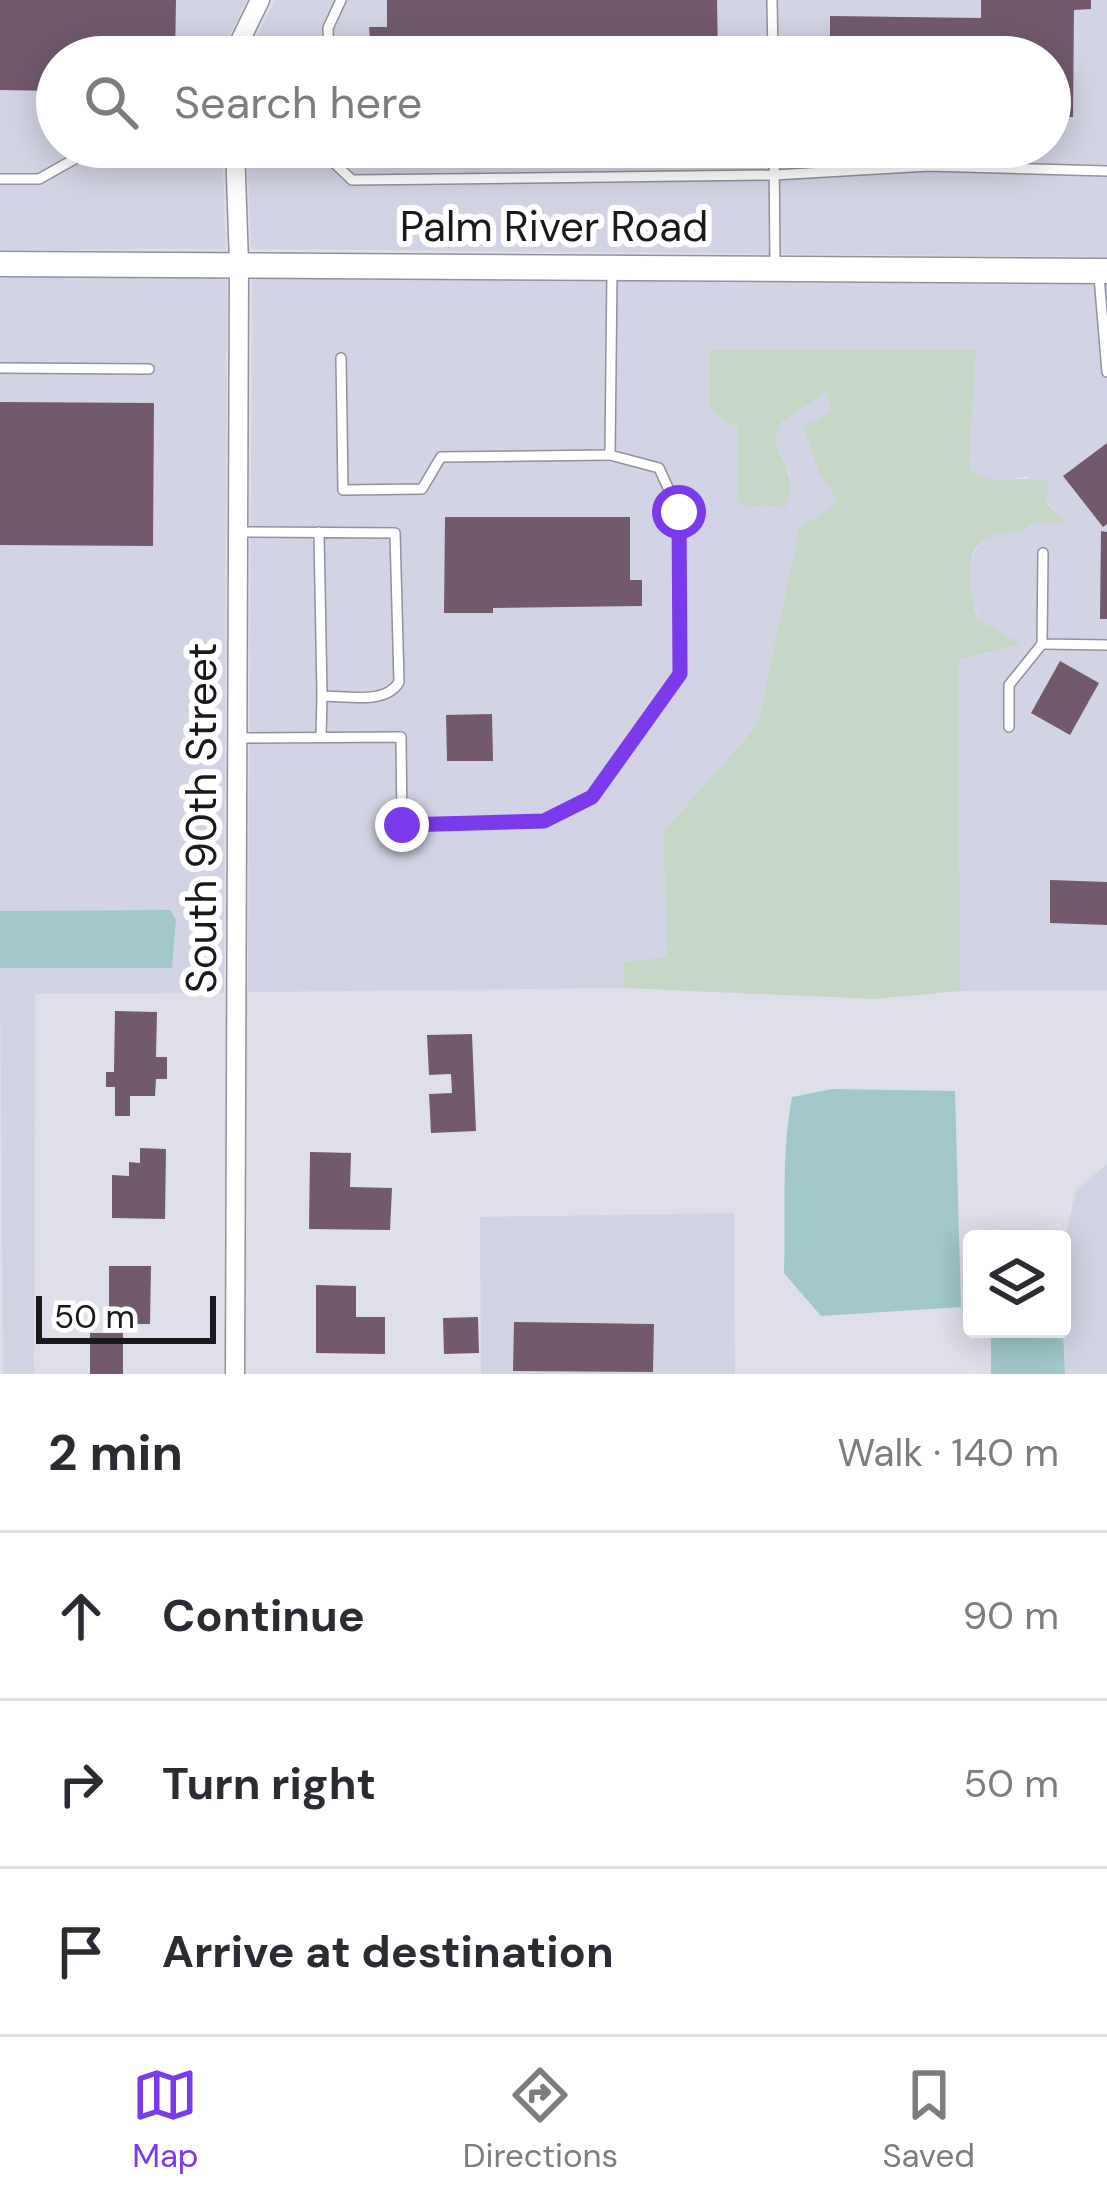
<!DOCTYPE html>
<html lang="en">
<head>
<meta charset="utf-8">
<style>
	:root { --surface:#fff; --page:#f7f7f7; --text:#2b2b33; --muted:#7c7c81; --line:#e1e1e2; --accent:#7c3aed }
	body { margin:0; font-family:"DM Sans",sans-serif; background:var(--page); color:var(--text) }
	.controls { position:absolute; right:36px; bottom:36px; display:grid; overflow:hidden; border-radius:12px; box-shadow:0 6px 30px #0003 }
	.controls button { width:108px; height:108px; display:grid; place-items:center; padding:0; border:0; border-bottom:3px solid var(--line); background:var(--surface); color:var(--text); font:60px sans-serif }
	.scale { position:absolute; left:36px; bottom:30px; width:180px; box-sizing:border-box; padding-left:12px; border:6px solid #19191d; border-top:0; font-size:33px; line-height:42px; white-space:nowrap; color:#19191d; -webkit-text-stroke:9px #fff; paint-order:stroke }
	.stop { position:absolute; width:36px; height:36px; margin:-27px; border:9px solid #7c3aed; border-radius:50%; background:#fff }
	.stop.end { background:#7c3aed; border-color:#fff; box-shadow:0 3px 12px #0008 }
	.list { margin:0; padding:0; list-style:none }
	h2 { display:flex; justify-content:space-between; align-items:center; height:156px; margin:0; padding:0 48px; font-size:51px }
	h2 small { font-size:39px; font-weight:400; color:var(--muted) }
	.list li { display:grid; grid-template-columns:78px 1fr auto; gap:36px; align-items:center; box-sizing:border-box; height:168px; padding:0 48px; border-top:3px solid var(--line) }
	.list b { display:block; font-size:45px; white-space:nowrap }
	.list em { font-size:39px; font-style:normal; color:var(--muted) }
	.icon { flex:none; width:66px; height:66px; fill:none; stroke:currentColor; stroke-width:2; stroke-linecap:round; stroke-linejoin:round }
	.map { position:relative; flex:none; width:1107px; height:1374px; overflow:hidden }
	.search { position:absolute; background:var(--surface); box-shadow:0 6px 30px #0003; left:36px; right:36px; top:36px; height:132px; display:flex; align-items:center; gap:30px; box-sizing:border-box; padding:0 42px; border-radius:66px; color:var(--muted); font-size:45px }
	.sheet { height:660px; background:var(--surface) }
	nav { display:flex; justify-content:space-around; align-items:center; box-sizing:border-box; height:168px; border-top:3px solid var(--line); background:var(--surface); font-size:33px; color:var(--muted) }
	nav a { display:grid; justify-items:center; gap:6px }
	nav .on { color:var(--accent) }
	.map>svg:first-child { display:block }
	.built { fill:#d2d4e5 }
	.green { fill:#c6d7c7 }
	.water { fill:#a1c7ca }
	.building { fill:#725a6c }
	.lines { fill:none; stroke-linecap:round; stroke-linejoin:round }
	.service-casing { stroke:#90919b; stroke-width:12 }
	.minor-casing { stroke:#90919b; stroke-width:21 }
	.tertiary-casing { stroke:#90919b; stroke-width:27 }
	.service { stroke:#fff; stroke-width:9 }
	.minor { stroke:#fff; stroke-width:18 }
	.tertiary { stroke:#fff; stroke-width:24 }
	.route { stroke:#7c3aed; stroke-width:15 }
	.labels { text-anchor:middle; stroke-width:12; stroke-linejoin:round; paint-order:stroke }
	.street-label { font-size:42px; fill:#19191d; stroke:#fff }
</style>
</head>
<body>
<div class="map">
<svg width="1107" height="1374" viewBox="0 0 1107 1374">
	<rect width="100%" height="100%" fill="#dedfe9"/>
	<g class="built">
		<path d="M0,0h247l-18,36 -4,21h-168v90h165l4,102 -226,1z"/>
		<path d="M275,0h832v257l-856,-8 -4,-102h803v-90h-800l3,-14z"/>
		<path d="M227,277l-3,716 -189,1 -1,380h-31l-3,-406h172l4,-49 -6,-9 -170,1v-633z"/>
		<path d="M252,277l855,8v705l-147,1 -1,-331 30,-7 -21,-69 1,-21 13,-24 14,-8 26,2 8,-10h35l-38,-47 -26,5 -18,-2 -14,-10 7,-119h-266l8,66 20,12 1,73 10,7 17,-3 24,-29 -15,-38 7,-16 46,-31 4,21 -14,58 21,34 -40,24 -41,196 -95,108 4,126 -43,4v26l-376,4z"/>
		<path d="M1107,1164v210h-42l-3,-123 14,-61z"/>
		<path d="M734,1213l1,161h-254l-1,-157z"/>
	</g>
	<path class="green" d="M709,350h267l-7,119c27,20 48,4 79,13l-1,22 20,19h-36l-9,10c-63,-6 -57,42 -44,87l43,24 -62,16 1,331 -86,8 -250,-11v-26l43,-5 -4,-125 95,-108 41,-196 39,-25 -20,-33 -14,-43 27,-15 -4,-20 -45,30 -7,16c7,24 24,46 10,70l-19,-3 -17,3 -11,-7v-73l-20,-12 -9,-11z"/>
	<g class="water">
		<path d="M170,910l6,9 -4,49h-172v-57z"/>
		<path d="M832,1089l123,2 6,216 -140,9 -37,-43c2,-60 -3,-118 8,-176z"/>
		<path d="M1062,1308l3,66h-74v-34l4,-11h67z"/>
	</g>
	<g class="building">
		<path d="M0,0h176l-1,57h-118v34l-57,-1z"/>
		<path d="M387,0h330l1,57h-347l-2,-30h18z"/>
		<path d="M981,0h110v9l-17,1 -1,107h-23v-60h-220v-41l151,2z"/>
		<path d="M0,402l154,1 -1,143 -153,-1z"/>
		<path d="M1107,443v81l-4,3 -40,-51z"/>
		<path d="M445,517h185v63h12v26l-149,2v5h-49z"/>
		<path d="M1101,531l6,1v87h-7z"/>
		<path d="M1060,661l39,22 -29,52 -39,-22z"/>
		<path d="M492,714l1,47h-46l-1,-46z"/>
		<path d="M1050,880l57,2v43l-57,-2z"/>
		<path d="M115,1011l42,1 -1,45h11v22h-11l-1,17h-25v20h-15v-29h-9v-15h8z"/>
		<path d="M472,1034l4,97 -45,2 -2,-39 23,-1 -1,-19 -22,1 -2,-40z"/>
		<path d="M140,1148l26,1 -1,70 -53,-1v-43l17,1v-14l11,1z"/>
		<path d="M310,1152l41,1 -1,34 42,1 -2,42 -81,-1z"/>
		<path d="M109,1266h42l-1,58h-41z"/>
		<path d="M316,1285l40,1v31h29v37l-69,-1z"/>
		<path d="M478,1317l1,36 -35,1 -1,-36z"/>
		<path d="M514,1322l140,2 -1,48 -140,-1z"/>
		<rect x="90" y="1333" width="33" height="41"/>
	</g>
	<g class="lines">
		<defs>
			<g id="service">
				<path d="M772,0l1,57"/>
				<path d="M329,57l-1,-29 13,-28"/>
				<path d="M331,147v13l21,20 422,-5 155,-9 178,5"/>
				<path d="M774,147l1,120"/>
				<path d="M0,179h39l57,-32"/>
				<path d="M1099,276l8,96"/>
				<path d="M341,358l2,132 79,-1 19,-32 169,-2"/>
				<path d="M0,368l149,1"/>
				<path d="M238,532l157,1 4,149c-13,23 -53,14 -77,14l-3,-164"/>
				<path d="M1043,553l-1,91 65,1"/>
				<path d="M1009,727v-42l33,-41"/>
				<path d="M321,737l1,-41"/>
				<path d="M237,738l164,-1 1,88 142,-4 48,-24 88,-123 -1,-162 -20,-44 -49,-13 2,-184"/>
			</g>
			<g id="minor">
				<path d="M238,57l3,-18 19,-39"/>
				<path d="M235,1374l4,-1111 -4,-116"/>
			</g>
			<path id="tertiary" d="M0,264l1107,7"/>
		</defs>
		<use href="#service" class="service-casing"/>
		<use href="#minor" class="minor-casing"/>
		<use href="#tertiary" class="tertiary-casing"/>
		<use href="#service" class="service"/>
		<use href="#minor" class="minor"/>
		<use href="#tertiary" class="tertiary"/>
	</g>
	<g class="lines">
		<path class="route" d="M402,825l142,-4 48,-24 88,-123 -1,-162"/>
	</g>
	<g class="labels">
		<g class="street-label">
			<text x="554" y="241">Palm River Road</text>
			<text transform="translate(201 818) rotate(-90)" y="15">South 90th Street</text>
		</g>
	</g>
</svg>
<div class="controls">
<button><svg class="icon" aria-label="layers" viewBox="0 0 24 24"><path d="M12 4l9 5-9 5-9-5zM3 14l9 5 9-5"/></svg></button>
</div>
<div class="scale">50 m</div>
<div class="stop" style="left:679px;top:512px"></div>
<div class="stop end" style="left:402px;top:825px"></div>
<div class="search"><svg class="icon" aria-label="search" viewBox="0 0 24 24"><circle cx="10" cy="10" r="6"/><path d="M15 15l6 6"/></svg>Search here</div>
</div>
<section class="sheet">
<h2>2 min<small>Walk · 140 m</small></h2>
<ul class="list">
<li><svg class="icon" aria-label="ahead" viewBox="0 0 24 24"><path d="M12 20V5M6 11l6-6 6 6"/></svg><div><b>Continue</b></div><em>90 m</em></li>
<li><svg class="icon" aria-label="right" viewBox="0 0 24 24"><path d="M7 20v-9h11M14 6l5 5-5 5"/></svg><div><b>Turn right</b></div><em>50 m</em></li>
<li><svg class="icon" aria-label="arrive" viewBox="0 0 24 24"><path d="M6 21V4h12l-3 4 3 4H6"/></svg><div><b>Arrive at destination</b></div></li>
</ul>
</section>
<nav>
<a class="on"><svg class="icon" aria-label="map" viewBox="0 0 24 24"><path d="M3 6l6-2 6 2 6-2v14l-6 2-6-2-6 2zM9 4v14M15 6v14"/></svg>Map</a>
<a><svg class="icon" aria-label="directions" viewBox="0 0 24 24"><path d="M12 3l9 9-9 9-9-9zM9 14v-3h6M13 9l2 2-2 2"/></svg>Directions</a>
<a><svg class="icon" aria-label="saved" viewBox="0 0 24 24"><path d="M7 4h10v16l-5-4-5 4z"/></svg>Saved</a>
</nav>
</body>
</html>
